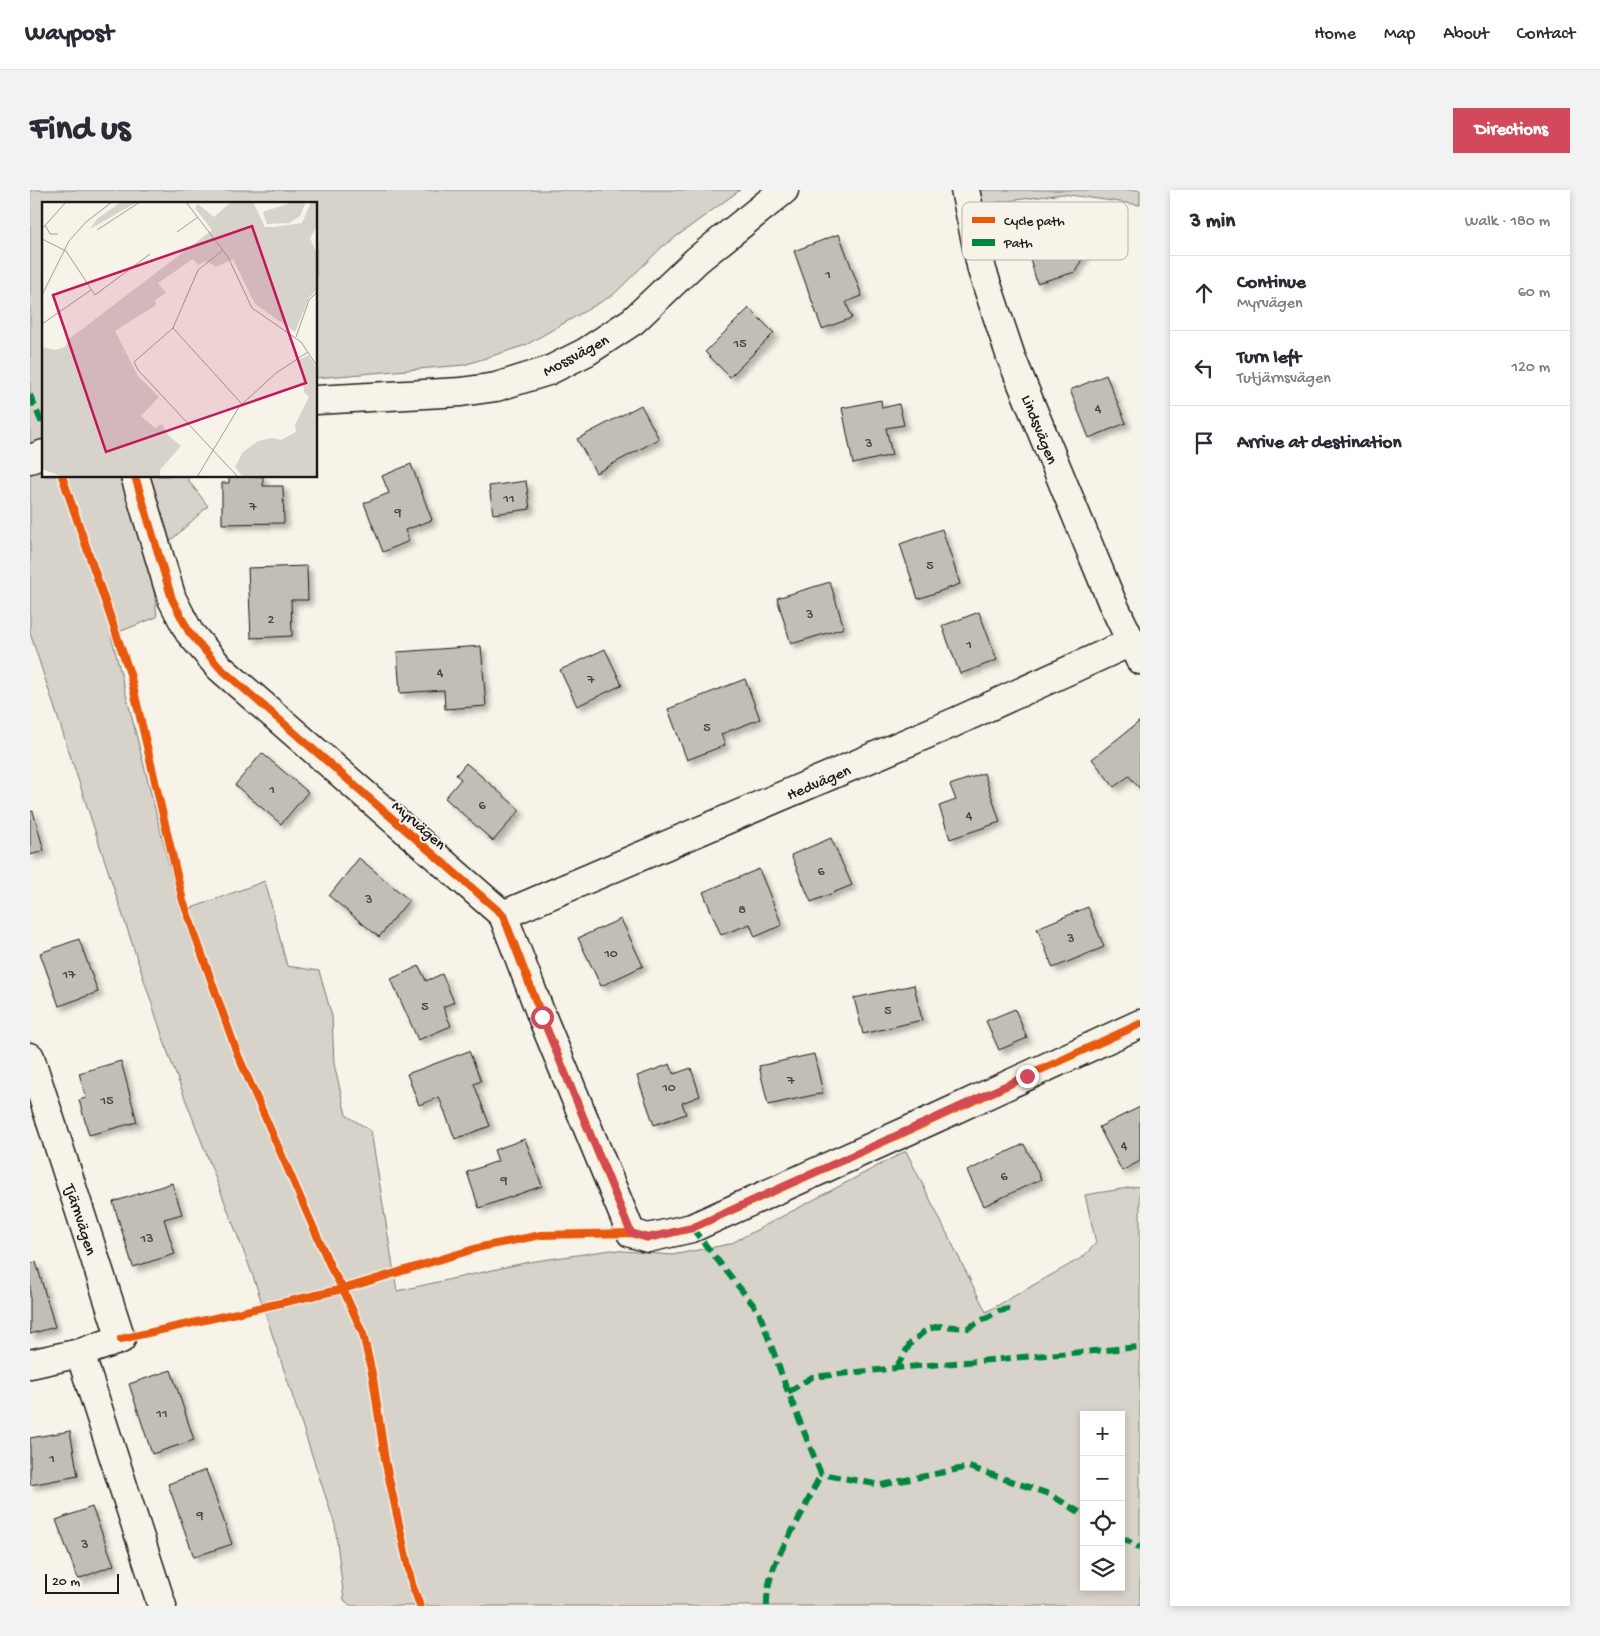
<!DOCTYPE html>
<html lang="en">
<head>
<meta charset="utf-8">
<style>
	:root { --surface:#fff; --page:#f2f2f3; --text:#2b2b33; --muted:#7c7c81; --line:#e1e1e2; --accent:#d1495b }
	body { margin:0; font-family:"Gochi Hand",sans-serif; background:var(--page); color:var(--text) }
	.controls { position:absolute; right:15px; bottom:15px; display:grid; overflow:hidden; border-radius:0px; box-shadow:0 2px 8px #0003 }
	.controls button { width:45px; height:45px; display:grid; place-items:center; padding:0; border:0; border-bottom:1px solid var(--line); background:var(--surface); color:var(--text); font:25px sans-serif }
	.scale { position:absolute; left:15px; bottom:12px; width:74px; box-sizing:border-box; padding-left:5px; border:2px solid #1c1c1c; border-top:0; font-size:14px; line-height:18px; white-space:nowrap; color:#1c1c1c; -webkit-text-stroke:4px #f7f3e8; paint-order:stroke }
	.stop { position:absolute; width:15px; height:15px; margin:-11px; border:4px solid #d1495b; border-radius:50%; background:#fff }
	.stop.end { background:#d1495b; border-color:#fff; box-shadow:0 1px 5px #0008 }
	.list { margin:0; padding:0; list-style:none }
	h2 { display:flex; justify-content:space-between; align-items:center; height:65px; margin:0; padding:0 20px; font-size:21px }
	h2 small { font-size:16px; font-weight:400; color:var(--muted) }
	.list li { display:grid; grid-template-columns:32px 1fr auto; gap:15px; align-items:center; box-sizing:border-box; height:75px; padding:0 20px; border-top:1px solid var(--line) }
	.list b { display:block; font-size:19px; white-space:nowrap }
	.list p { margin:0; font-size:16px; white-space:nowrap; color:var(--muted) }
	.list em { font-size:16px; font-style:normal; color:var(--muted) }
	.icon { flex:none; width:28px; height:28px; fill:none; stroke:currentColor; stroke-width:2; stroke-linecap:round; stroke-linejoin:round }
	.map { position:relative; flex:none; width:1110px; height:1416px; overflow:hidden; border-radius:0px }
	header { display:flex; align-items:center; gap:30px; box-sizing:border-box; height:70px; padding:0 25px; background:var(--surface); border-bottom:1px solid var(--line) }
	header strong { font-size:24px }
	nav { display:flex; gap:28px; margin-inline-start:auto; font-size:18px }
	.intro { display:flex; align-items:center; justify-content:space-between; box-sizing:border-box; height:120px; padding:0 30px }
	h1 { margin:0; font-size:35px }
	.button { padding:12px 22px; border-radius:0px; background:var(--accent); color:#fff; font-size:18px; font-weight:700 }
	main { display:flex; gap:30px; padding:0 30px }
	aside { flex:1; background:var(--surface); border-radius:0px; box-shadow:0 2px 8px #0003 }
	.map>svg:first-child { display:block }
	.green { fill:#d7d3cb; stroke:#7a7874; fill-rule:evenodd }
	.building { fill:#c0beb5; stroke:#1c1c1c; filter:url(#shadow) }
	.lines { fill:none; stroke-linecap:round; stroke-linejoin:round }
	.minor-casing { stroke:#1c1c1c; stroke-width:31 }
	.minor { stroke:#f7f3e8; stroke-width:28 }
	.quiet { stroke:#00873e; stroke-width:6; stroke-dasharray:12 6; stroke-linecap:butt }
	.cycleway-casing { stroke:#f7f3e8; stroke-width:11 }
	.cycleway { stroke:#e8590c; stroke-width:8 }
	.route { stroke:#d1495b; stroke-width:6 }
	.labels { text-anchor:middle; stroke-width:4; stroke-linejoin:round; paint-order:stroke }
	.number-label { font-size:14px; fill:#454442 }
	.street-label { font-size:16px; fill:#1c1c1c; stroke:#f7f3e8 }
	.inset-road { fill:none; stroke:#9f9d96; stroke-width:1 }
	.view { fill:#c2185b; fill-opacity:0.15; stroke:#c2185b; stroke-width:2.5 }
	.inset-edge { fill:none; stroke:#1c1c1c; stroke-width:2.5 }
	.key { fill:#f7f3e8; stroke:#b5b2ab; stroke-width:1 }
	.key-label { font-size:14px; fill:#1c1c1c }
</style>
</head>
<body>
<header>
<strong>Waypost</strong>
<nav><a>Home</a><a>Map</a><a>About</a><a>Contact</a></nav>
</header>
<div class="intro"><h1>Find us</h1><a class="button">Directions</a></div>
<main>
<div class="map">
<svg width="1110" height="1416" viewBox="0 0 1110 1416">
	<defs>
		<filter id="shadow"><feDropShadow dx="4.5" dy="4.5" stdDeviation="2.5" flood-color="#0004"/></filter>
	</defs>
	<rect width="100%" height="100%" fill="#f7f3e8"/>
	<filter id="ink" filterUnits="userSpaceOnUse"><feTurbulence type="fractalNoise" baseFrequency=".02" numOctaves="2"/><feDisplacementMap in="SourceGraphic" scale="10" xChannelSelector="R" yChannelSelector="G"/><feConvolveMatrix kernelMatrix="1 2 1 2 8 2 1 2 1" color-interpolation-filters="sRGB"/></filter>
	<g filter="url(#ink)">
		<g class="green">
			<path d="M0,0h710l-78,57 -49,48 -87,50 -62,20 -148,13v-174h-272v272h144v4l20,26 -57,53 6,58 -46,18 70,277 84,-31 22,85 32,5 13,45 2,48 12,51 25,16 26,160 132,-29 82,-12 61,5 58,-11 176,-93 80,161 97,-55 13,-14 -11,-48 55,-9v420h-789l-7,-6 -9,-75 -82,-249 -83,-217 -140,-426zM1054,1225h37v172h-37z"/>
			<path d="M950,0h160v15l-77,-11 -80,10z"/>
		</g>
		<g class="building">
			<path d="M1047,16l12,40 -14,26 -38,11 -17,-60z"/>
			<path d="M809,44l23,62 -16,6 6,16 -30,11 -28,-78z"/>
			<path d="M719,118l25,25 -44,44 -25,-25z"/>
			<path d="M1076,185l20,48 -37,15 -19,-48z"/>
			<path d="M851,210l1,8 17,-4 5,21 -18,3 6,27 -39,9 -11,-56z"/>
			<path d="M611,215l18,34 -63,34 -19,-34z"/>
			<path d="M381,274l21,56 -27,10 4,11 -26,11 -19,-49 25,-10 -7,-17z"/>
			<path d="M199,286h34v10h20l1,37 -62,1v-41h7z"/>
			<path d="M496,291l4,28 -37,5 -4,-28z"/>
			<path d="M912,339l18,55 -42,15 -18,-55z"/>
			<path d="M277,376l1,34h-17l1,36 -41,2 -3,-70z"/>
			<path d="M800,392l14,46 -53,16 -14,-46z"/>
			<path d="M949,422l18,48 -37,14 -18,-48z"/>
			<path d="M451,456l5,60 -41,3 -1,-19 -44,3 -3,-41z"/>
			<path d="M575,459l17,36 -45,21 -17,-36z"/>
			<path d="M715,489l15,40 -39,15 4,11 -38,15 -19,-51z"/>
			<path d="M1110,531v68l-11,-13 -15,11 -22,-28z"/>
			<path d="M232,563l46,39 -27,32 -46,-39z"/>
			<path d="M436,573l54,47 -27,31 -48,-43 16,-19 -5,-4z"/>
			<path d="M954,583l16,49 -50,17 -11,-33 17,-6 -6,-15z"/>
			<path d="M3,621l11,40 -14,4v-43z"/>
			<path d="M801,648l21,47 -41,17 -20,-47z"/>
			<path d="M329,668l50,42 -30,37 -50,-41z"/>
			<path d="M729,679l23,56 -27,12 -5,-13 -29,11 -18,-43z"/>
			<path d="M1058,717l16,40 -51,21 -16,-40z"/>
			<path d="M591,729l22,47 -42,20 -23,-48z"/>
			<path d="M49,749l19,53 -39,14 -19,-53z"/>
			<path d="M389,776l7,15 16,-7 12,28 -11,5 8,19 -33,14 -27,-61z"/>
			<path d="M884,795l8,35 -59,14 -9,-36z"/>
			<path d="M985,819l12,29 -28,12 -13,-29z"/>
			<path d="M439,861l12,30 -7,3 16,42 -35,13 -16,-42 -20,8 -12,-31z"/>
			<path d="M784,864l9,39 -55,12 -9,-39z"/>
			<path d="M91,871l16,61 -48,13 -10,-35 7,-2 -7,-25z"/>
			<path d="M640,874l4,10 17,-6 9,28 -18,7 4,11 -32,11 -17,-49z"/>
			<path d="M1110,917v54l-18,10 -23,-44z"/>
			<path d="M495,949l17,47 -63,22 -12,-36 31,-11 -4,-11z"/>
			<path d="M994,954l17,35 -57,27 -17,-35z"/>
			<path d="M142,993l10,31 -18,5 11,35 -42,13 -20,-65z"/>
			<path d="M6,1072l19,65 -25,7v-70z"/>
			<path d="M141,1180l23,70 -42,14 -23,-70z"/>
			<path d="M40,1241l8,45 -48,9v-47z"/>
			<path d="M176,1280l26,74 -38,13 -26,-73z"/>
			<path d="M62,1317l22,58 -36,14 -22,-59z"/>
		</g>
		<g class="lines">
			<defs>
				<g id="minor">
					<path d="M935,0l17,80 29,87 101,245 28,58"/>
					<path d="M286,210l145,-8 35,-5 52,-16 38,-19 47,-31 64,-61 87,-70"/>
					<path d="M0,269l14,-5"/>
					<path d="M105,286l37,123 17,33 30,35 284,248 39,102 89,216 17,5 44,-10 242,-109 206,-95"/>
					<path d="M473,725l450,-192 178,-81"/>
					<path d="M0,867l91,282 -41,14 -50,11"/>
					<path d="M50,1163l82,253"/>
				</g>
			</defs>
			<use href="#minor" class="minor-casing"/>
			<use href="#minor" class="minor"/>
			<g class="quiet">
				<path d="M0,205l14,33"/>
				<path d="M662,1038l67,84 29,80 33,82 60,11 88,-18 80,27 35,21"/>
				<path d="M866,1178l14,-24 17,-15 14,-3 27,2 31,-17 14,-3"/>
				<path d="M758,1202l24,-15 84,-9 244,-21"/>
				<path d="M1091,1347l19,11"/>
				<path d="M737,1416c-1,-38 21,-65 37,-97 6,-12 11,-24 17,-35"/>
			</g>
			<defs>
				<g id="cycleway">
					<path d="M32,286l68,198 53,227 54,152 95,217 11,19 20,45 10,44 12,82 27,124 8,22"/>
					<path d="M105,286l37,123 17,33 30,35 284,248 39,102 89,216"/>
					<path d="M91,1149l222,-50 138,-42 60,-12 90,-2 17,5 44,-10 242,-109 206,-95"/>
				</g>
			</defs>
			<use href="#cycleway" class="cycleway-casing"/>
			<use href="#cycleway" class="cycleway"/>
		</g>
	</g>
	<g class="lines" filter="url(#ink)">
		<path class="route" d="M512,827l89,216 17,5 44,-10 335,-152"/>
	</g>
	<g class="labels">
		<g class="number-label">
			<text x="798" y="88">1</text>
			<text x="710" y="157">15</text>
			<text x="1068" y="222">4</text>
			<text x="839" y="257">3</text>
			<text x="479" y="312">11</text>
			<text x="223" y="320">7</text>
			<text x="368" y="326">9</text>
			<text x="900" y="379">5</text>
			<text x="780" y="428">3</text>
			<text x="241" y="433">2</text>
			<text x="939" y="458">1</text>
			<text x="410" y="486">4</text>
			<text x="561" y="493">7</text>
			<text x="677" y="541">5</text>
			<text x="242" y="603">1</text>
			<text x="452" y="619">6</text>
			<text x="939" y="629">4</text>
			<text x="791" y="685">6</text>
			<text x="339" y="713">3</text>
			<text x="712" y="723">8</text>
			<text x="1041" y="752">3</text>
			<text x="581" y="767">10</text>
			<text x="39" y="788">17</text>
			<text x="395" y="820">5</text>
			<text x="858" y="824">5</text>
			<text x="761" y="894">7</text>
			<text x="639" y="901">10</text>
			<text x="77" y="914">15</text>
			<text x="1094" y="959">4</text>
			<text x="974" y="990">6</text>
			<text x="474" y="994">9</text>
			<text x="117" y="1052">13</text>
			<text x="132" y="1227">11</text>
			<text x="22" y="1272">1</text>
			<text x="170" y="1329">9</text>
			<text x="55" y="1358">3</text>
		</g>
		<g class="street-label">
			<text transform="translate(545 164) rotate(-28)" y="6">Mossvägen</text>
			<text transform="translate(1011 239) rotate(68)" y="6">Lindsvägen</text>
			<text transform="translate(788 591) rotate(-23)" y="6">Hedvägen</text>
			<text transform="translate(390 634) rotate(41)" y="6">Myrvägen</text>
			<text transform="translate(52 1029) rotate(72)" y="6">Tjärnvägen</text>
		</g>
	</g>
	<g transform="translate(12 12)">
		<rect width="275" height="275" fill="#f7f3e8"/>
		<path d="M79,0h16l-47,27 7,-10zM189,0h22l12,25h9l28,-4 9,-21h6v24l-7,12 7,16v35l-8,9 -14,34 -40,-28 -22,-45 -17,8 -10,-6 -8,4 -5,-6 -35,24 8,10 -11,7 1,5 -41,26 23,45 21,21 -18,19 14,12 7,-4 6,11 13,11 -21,24v7h-97l-21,-8v-122l13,3 10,-3 4,-8 138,-105 5,-4 -17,-22 3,-4 16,13zM251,0h13l-6,14 -11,7 -22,1 -4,-12zM266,153l9,13v109h-74l-8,-10 8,-15 15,-11 14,-3 9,2 15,-8 -1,-7 14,-28 -5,-5 -2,-20 -5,-11z" fill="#d7d3cb"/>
		<path class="inset-road" d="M144,0l42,55 24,51 49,34 16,24M3,23l5,9h8M0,27l24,-27M55,28l43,-28M135,30l21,-15M0,37l24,12 29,44 55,-41M181,48l-25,20 -25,58 -39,34 4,8 100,107M0,93l27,-54 17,-19 26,-20M0,122l49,-34M131,126l69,76M254,135l13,-37 8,-8M155,275l42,-70 37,-34 32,-21"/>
		<path class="view" d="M210,24l54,157 -200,69 -53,-157z"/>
		<rect width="275" height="275" class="inset-edge"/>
	</g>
	<rect x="932" y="12" width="166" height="58" rx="8" class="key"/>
	<rect x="942" y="27" width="23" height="6" fill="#e8590c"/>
	<rect x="942" y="49" width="23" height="7" fill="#00873e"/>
	<g class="key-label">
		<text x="974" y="35">Cycle path</text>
		<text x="974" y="57">Path</text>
	</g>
</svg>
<div class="controls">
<button>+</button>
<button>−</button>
<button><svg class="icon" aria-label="locate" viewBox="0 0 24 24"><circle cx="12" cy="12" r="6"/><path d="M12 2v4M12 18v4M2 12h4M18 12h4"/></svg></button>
<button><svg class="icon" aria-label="layers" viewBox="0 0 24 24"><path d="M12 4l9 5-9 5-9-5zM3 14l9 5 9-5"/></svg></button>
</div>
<div class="scale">20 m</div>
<div class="stop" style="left:512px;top:827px"></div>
<div class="stop end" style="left:997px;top:886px"></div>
</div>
<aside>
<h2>3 min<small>Walk · 180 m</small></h2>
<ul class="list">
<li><svg class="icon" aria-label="ahead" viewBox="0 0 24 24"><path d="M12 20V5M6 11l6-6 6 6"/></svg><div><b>Continue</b><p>Myrvägen</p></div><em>60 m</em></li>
<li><svg class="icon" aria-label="left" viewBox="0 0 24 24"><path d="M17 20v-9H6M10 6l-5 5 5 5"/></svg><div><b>Turn left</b><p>Tutjärnsvägen</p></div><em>120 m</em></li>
<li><svg class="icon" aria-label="arrive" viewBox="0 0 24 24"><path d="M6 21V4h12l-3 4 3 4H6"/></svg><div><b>Arrive at destination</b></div></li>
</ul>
</aside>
</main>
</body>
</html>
